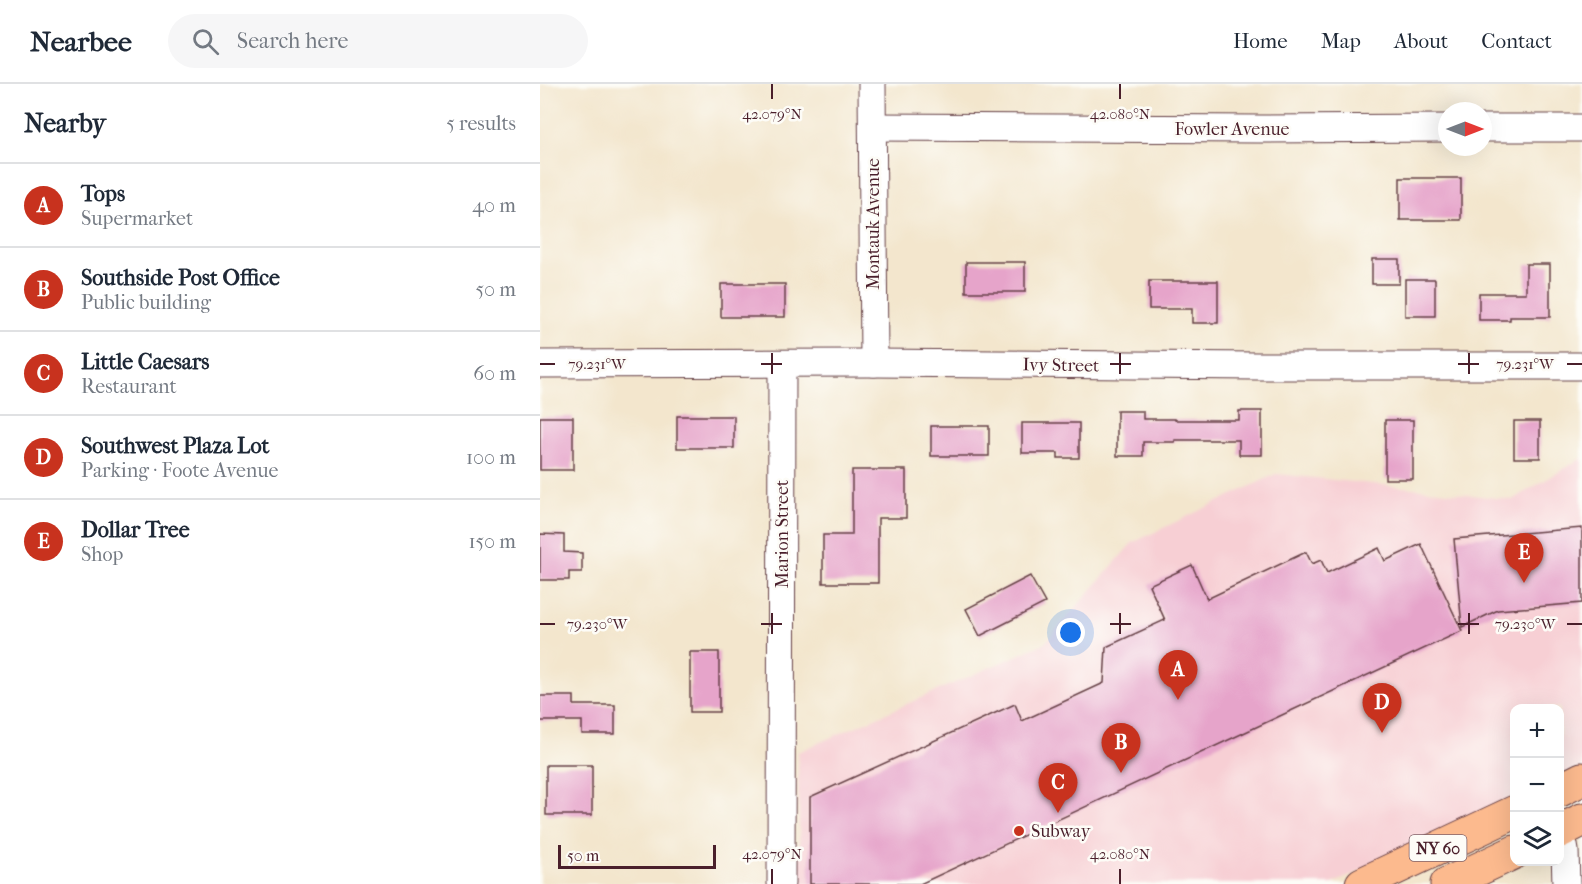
<!DOCTYPE html>
<html lang="en">
<head>
<meta charset="utf-8">
<style>
	:root { --surface:#fff; --page:#f6f6f7; --text:#1f2937; --muted:#747a83; --line:#e0e1e3; --accent:#c8321e }
	body { margin:0; font-family:"IM FELL French Canon",serif; background:var(--page); color:var(--text) }
	.controls { position:absolute; right:18px; bottom:18px; display:grid; overflow:hidden; border-radius:12px; box-shadow:0 6px 24px #0002 }
	.controls button { width:54px; height:54px; display:grid; place-items:center; padding:0; border:0; border-bottom:2px solid var(--line); background:var(--surface); color:var(--text); font:30px sans-serif }
	.compass { position:absolute; left:898px; top:18px; width:54px; height:54px; border-radius:50%; background:var(--surface); box-shadow:0 6px 24px #0002; rotate:90deg }
	.scale { position:absolute; left:18px; bottom:15px; width:158px; box-sizing:border-box; padding-left:6px; border:3px solid #4a1f2b; border-top:0; font-size:16px; line-height:21px; white-space:nowrap; color:#4a1f2b; -webkit-text-stroke:4px #fdfcf7; paint-order:stroke }
	.you { position:absolute; left:531px; top:549px; width:21px; height:21px; margin:-15px; border:4px solid #fff; border-radius:50%; background:#1a73e8; box-shadow:0 0 0 9px #1a73e833 }
	.badge { display:grid; place-items:center; width:39px; height:39px; border-radius:50%; background:var(--accent); color:#fff; font-size:20px; font-weight:700 }
	.pin { position:absolute; translate:-50% -50px; filter:drop-shadow(0 2px 3px #0008) }
	.pin::after { content:''; position:absolute; top:32px; width:21px; height:18px; background:inherit; clip-path:polygon(0 0,100% 0,50% 100%) }
	.list { margin:0; padding:0; list-style:none }
	h2 { display:flex; justify-content:space-between; align-items:center; height:78px; margin:0; padding:0 24px; font-size:26px }
	h2 small { font-size:20px; font-weight:400; color:var(--muted) }
	.list li { display:grid; grid-template-columns:39px 1fr auto; gap:18px; align-items:center; box-sizing:border-box; height:84px; padding:0 24px; border-top:2px solid var(--line) }
	.list b { display:block; font-size:22px; white-space:nowrap }
	.list p { margin:0; font-size:20px; white-space:nowrap; color:var(--muted) }
	.list em { font-size:20px; font-style:normal; color:var(--muted) }
	.icon { flex:none; width:33px; height:33px; fill:none; stroke:currentColor; stroke-width:2; stroke-linecap:round; stroke-linejoin:round }
	.map { position:relative; flex:none; width:1042px; height:800px; overflow:hidden }
	header { display:flex; align-items:center; gap:36px; box-sizing:border-box; height:84px; padding:0 30px; background:var(--surface); border-bottom:2px solid var(--line) }
	header strong { font-size:28px }
	nav { display:flex; gap:33px; margin-inline-start:auto; font-size:21px }
	.search { width:420px; height:54px; background:var(--page); display:flex; align-items:center; gap:15px; box-sizing:border-box; padding:0 21px; border-radius:33px; color:var(--muted); font-size:22px }
	main { display:flex }
	aside { flex:1; background:var(--surface) }
	.map>svg:first-child { display:block }
	.built { fill:#f7cfd4 }
	.building { fill:#e6a4ca }
	.lines { fill:none; stroke-linecap:round; stroke-linejoin:round }
	.minor-casing { stroke:#633d43; stroke-width:29 }
	.highway-casing { stroke:#633d43; stroke-width:35 }
	.minor { stroke:#fff; stroke-width:27 }
	.highway { stroke:#fcba8e; stroke-width:33 }
	.ticks { fill:none; stroke:#4a1f2b; stroke-width:2 }
	.poi-dot { fill:#c8321e; stroke:#fdfcf7; stroke-width:2 }
	.labels { text-anchor:middle; stroke-width:5; stroke-linejoin:round; paint-order:stroke }
	.shield { fill:#fdfcf7; stroke:#806168; stroke-width:1.5 }
	.shield-label { font-size:16px; font-weight:bold; fill:#4a1f2b }
	.street-label { font-size:18px; fill:#4a1f2b; stroke:#fdfcf7 }
	.poi-label { font-size:18px; fill:#4a1f2b; stroke:#fdfcf7; text-anchor:start }
	.ticks-label { font-size:15px; text-anchor:middle; fill:#4a1f2b; stroke:#fdfcf7; stroke-width:5; stroke-linejoin:round; paint-order:stroke }
</style>
</head>
<body>
<header>
<strong>Nearbee</strong>
<div class="search"><svg class="icon" aria-label="search" viewBox="0 0 24 24"><circle cx="10" cy="10" r="6"/><path d="M15 15l6 6"/></svg>Search here</div>
<nav><a>Home</a><a>Map</a><a>About</a><a>Contact</a></nav>
</header>
<main>
<aside>
<h2>Nearby<small>5 results</small></h2>
<ul class="list">
<li><span class="badge">A</span><div><b>Tops</b><p>Supermarket</p></div><em>40 m</em></li>
<li><span class="badge">B</span><div><b>Southside Post Office</b><p>Public building</p></div><em>50 m</em></li>
<li><span class="badge">C</span><div><b>Little Caesars</b><p>Restaurant</p></div><em>60 m</em></li>
<li><span class="badge">D</span><div><b>Southwest Plaza Lot</b><p>Parking · Foote Avenue</p></div><em>100 m</em></li>
<li><span class="badge">E</span><div><b>Dollar Tree</b><p>Shop</p></div><em>150 m</em></li>
</ul>
</aside>
<div class="map">
<svg width="1042" height="800" viewBox="0 0 1042 800">
	<rect width="100%" height="100%" fill="#fdfcf7"/>
	<filter id="ink" filterUnits="userSpaceOnUse"><feTurbulence type="fractalNoise" baseFrequency=".0167" numOctaves="2"/><feDisplacementMap in="SourceGraphic" scale="12" xChannelSelector="R" yChannelSelector="G"/><feConvolveMatrix kernelMatrix="1 2 1 2 8 2 1 2 1" color-interpolation-filters="sRGB"/></filter>
	<filter id="wash" filterUnits="userSpaceOnUse"><feTurbulence type="fractalNoise" baseFrequency=".008" numOctaves="4" result="noise"/><feDisplacementMap in="SourceGraphic" scale="24" xChannelSelector="R" yChannelSelector="G"/><feGaussianBlur stdDeviation="1.35" result="paint"/><feColorMatrix in="noise" values="0 0 0 0 0 0 0 0 0 0 0 0 0 0 0 0 0 1.4 0 .05"/><feComposite in="paint" operator="in"/></filter>
	<g filter="url(#wash)">
		<rect width="100%" height="100%" fill="#f3e6cd"/>
		<path class="built" d="M1042,374v315l-22,10v-75h-45l-1,95 -182,81h-532l-2,-132 247,-109 87,-100 144,-69 146,15 90,11z"/>
		<g id="blocks">
			<g class="building">
				<rect x="860" y="94" width="61" height="42"/>
				<rect x="832" y="175" width="27" height="25"/>
				<rect x="426" y="178" width="59" height="30"/>
				<path d="M986,180h24v53h-40v3h-31v-27h47z"/>
				<rect x="865" y="195" width="30" height="37"/>
				<path d="M609,197h69v42h-26v-14h-43z"/>
				<rect x="181" y="200" width="64" height="33"/>
				<path d="M577,327h26v8h32v1h64v-9h23v44h-23v-15h-64v2h-32v14h-26z"/>
				<rect x="137" y="332" width="57" height="32"/>
				<rect x="0" y="333" width="33" height="53"/>
				<rect x="845" y="336" width="28" height="59"/>
				<rect x="974" y="337" width="26" height="37"/>
				<path d="M482,339h57v35h-21v-5h-36z"/>
				<rect x="391" y="342" width="58" height="30"/>
				<path d="M312,386h54v48h-28v65h-55v-48h29z"/>
				<path d="M1042,444v75l-84,7 -36,17 -8,-88z"/>
				<path d="M0,450l24,1v17l18,1v19h-13v8h-29z"/>
				<path d="M881,460l41,87 -542,253h-110v-87l205,-93 7,17 82,-38 2,-36 59,-27 -16,-35 43,-20 15,34 99,-47 6,12 9,-4 6,13 52,-25 6,13z"/>
				<path d="M490,492l15,27 -65,33 -14,-27z"/>
				<rect x="150" y="568" width="29" height="60"/>
				<path d="M0,612h34v9h41v29h-33v-13h-42z"/>
				<rect x="6" y="681" width="46" height="50"/>
			</g>
		</g>
	</g>
	<g filter="url(#ink)">
		<use href="#blocks" fill-opacity="0" stroke="#633d43" stroke-width="1.5"/>
		<g class="lines">
			<defs>
				<g id="minor">
					<path d="M332,0l2,279"/>
					<path d="M333,43l387,2 187,-1"/>
					<path d="M943,44h99"/>
					<path d="M0,280l334,-1 383,3h325"/>
					<path d="M1020,739l5,28 1,33"/>
					<path d="M241,800l1,-520"/>
				</g>
				<g id="highway">
					<path d="M1020,706l22,-11"/>
					<path d="M1020,747l22,-11"/>
					<path d="M822,800l153,-72"/>
					<path d="M907,800l68,-32"/>
				</g>
			</defs>
			<use href="#minor" class="minor-casing"/>
			<use href="#highway" class="highway-casing"/>
			<use href="#minor" class="minor"/>
			<use href="#highway" class="highway"/>
		</g>
	</g>
	<path class="ticks" d="M232,0v15M580,0v15M232,269v21M580,269v21M929,269v21M0,280h15M221,280h21M570,280h21M918,280h21M1027,280h15M232,529v21M580,529v21M929,529v21M0,540h15M221,540h21M570,540h21M918,540h21M1027,540h15M232,785v15M580,785v15"/>
	<circle class="poi-dot" cx="479" cy="747" r="6"/>
	<g class="labels">
		<rect class="shield" x="869.5" y="751" width="57" height="26" rx="4.5"/>
		<g class="shield-label">
			<text x="898" y="770">NY 60</text>
		</g>
		<g class="street-label">
			<text x="692" y="51">Fowler Avenue</text>
			<text transform="translate(333 140) rotate(-90)" y="6">Montauk Avenue</text>
			<text transform="translate(521 281) rotate(1)" y="6">Ivy Street</text>
			<text transform="translate(242 450) rotate(-90)" y="6">Marion Street</text>
		</g>
		<g class="poi-label">
			<text x="491" y="753">Subway</text>
		</g>
	</g>
	<g class="ticks-label">
		<text x="232" y="35">42.079°N</text>
		<text x="580" y="35">42.080°N</text>
		<text x="985" y="285">79.231°W</text>
		<text x="57" y="285">79.231°W</text>
		<text x="985" y="545">79.230°W</text>
		<text x="57" y="545">79.230°W</text>
		<text x="232" y="775">42.079°N</text>
		<text x="580" y="775">42.080°N</text>
	</g>
</svg>
<div class="controls">
<button>+</button>
<button>−</button>
<button><svg class="icon" aria-label="layers" viewBox="0 0 24 24"><path d="M12 4l9 5-9 5-9-5zM3 14l9 5 9-5"/></svg></button>
</div>
<svg class="compass" viewBox="-18 -18 36 36"><path d="M0-13l5 13h-10z" fill="#e53935"/><path d="M0 13l5-13h-10z" fill="#747a83"/></svg>
<div class="scale">50 m</div>
<div class="you"></div>
<div class="pin badge" style="left:638px;top:616px">A</div>
<div class="pin badge" style="left:581px;top:689px">B</div>
<div class="pin badge" style="left:518px;top:729px">C</div>
<div class="pin badge" style="left:842px;top:649px">D</div>
<div class="pin badge" style="left:984px;top:499px">E</div>
</div>
</main>
</body>
</html>
